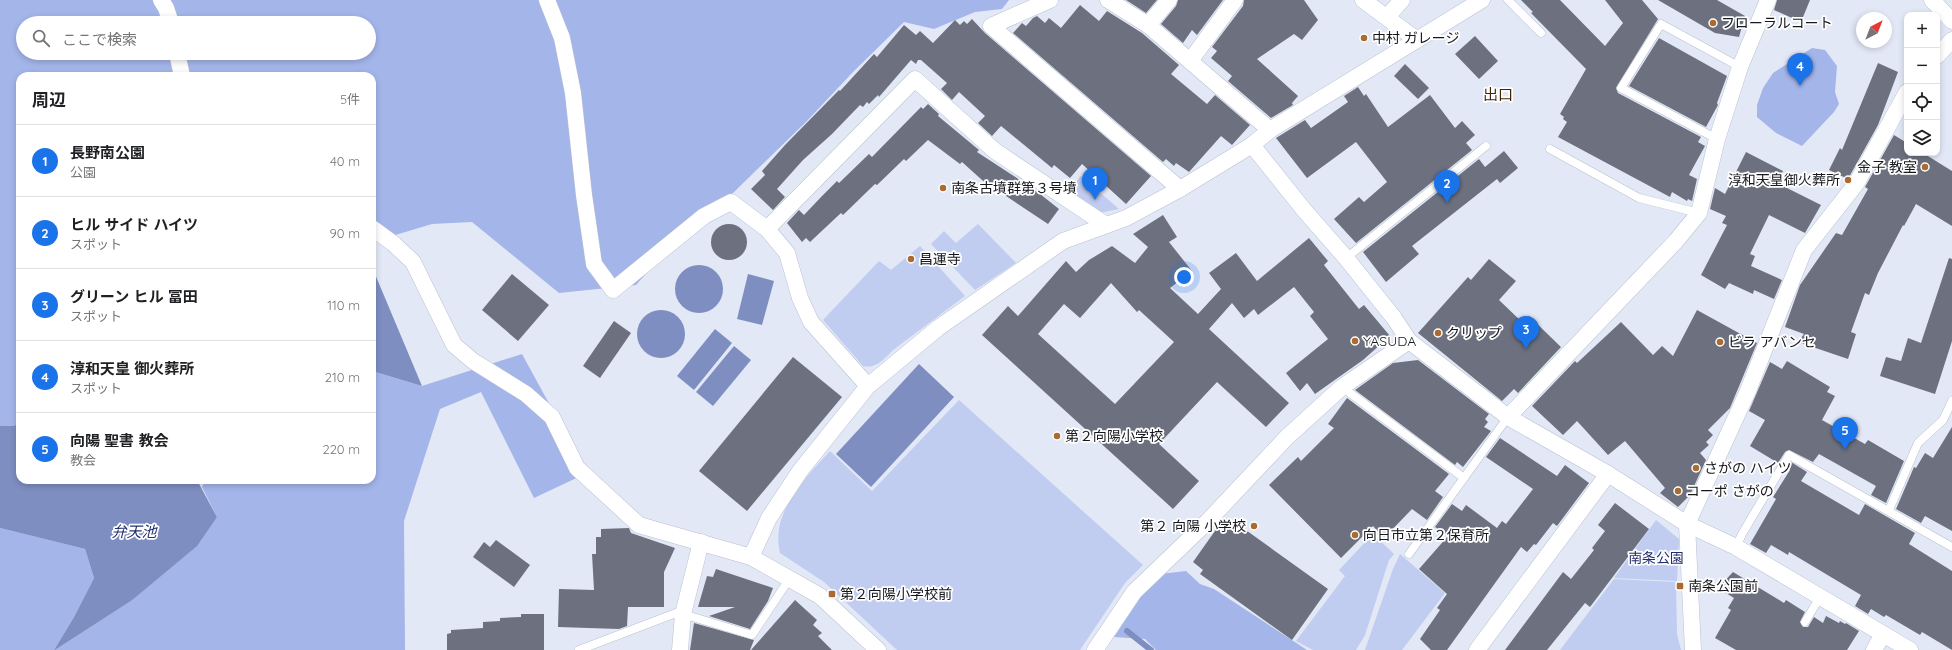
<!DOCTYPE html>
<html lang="ja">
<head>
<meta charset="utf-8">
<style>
	:root { --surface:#fff; --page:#f2f2f2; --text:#202124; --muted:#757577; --line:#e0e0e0; --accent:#1a73e8 }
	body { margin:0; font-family:Quicksand,"Noto Sans JP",sans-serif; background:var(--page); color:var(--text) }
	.controls { position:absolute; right:12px; top:12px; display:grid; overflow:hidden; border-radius:8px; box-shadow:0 2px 6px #0003 }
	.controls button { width:36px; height:36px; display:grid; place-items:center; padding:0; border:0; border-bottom:1px solid var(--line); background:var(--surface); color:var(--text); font:20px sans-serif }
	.compass { position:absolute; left:1856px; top:12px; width:36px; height:36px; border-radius:50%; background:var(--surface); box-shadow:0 2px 6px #0003; rotate:42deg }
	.you { position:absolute; left:1184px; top:277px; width:14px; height:14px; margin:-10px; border:3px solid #fff; border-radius:50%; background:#1a73e8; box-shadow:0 0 0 6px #1a73e833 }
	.badge { display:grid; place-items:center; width:26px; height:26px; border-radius:50%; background:var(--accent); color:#fff; font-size:13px; font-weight:700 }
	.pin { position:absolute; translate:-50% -33px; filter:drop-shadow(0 1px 2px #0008) }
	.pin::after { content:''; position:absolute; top:21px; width:14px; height:12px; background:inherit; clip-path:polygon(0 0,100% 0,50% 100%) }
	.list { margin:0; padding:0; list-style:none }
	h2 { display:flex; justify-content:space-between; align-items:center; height:52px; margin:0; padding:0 16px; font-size:17px }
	h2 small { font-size:13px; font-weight:400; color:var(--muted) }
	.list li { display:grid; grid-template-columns:26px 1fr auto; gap:12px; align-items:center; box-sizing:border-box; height:72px; padding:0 16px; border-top:1px solid var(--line) }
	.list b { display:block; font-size:15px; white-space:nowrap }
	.list p { margin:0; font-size:13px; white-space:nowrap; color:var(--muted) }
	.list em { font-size:13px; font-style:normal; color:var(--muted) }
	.icon { flex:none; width:22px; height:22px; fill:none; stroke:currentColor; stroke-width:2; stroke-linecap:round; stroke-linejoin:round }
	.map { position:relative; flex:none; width:1952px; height:650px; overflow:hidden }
	.search { position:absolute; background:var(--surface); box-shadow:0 2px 6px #0003; left:16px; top:16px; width:360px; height:44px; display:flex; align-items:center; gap:10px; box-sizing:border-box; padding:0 14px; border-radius:22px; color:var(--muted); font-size:15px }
	.panel { position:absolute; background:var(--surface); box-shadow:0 2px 6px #0003; left:16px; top:72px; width:360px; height:412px; border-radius:12px }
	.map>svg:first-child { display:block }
	.green { fill:#c0ccf0 }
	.forest { fill:#a4b5ea; fill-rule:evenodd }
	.water { fill:#7e8ec1 }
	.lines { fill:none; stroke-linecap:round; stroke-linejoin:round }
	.stream { stroke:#7e8ec1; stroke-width:6 }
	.building { fill:#6d717f; fill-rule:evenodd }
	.lane-casing { stroke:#bbc0cf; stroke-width:9 }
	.street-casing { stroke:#bbc0cf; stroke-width:17 }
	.lane { stroke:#fff; stroke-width:8 }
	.street { stroke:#fff; stroke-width:16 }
	.poi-dot { fill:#a96b31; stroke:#fff; stroke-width:1.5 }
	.labels { text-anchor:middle; stroke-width:3.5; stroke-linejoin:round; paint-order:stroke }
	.poi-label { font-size:14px; fill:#16181d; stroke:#fff; text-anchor:start }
	.park-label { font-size:14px; fill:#232e6d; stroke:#fff }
	.neighbourhood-label { font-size:15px; fill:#412407; stroke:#fff }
	.water-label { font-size:15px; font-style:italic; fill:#24306e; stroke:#fff }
</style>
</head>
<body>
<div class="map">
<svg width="1952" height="650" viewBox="0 0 1952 650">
	<rect width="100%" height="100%" fill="#e3e8f7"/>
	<g class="green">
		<path d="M1081,176l38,33 -20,4 -32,-21z"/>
		<path d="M978,224l38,39 -41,27 -44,-46 13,-13 12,12z"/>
		<path d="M920,246l45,50 -72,54c-9,9 -17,19 -30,16l-40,-46 56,-59 12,9z"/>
		<path d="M959,400l184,165 -18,18 -45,67h-183l-73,-68 -44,-29c-10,-40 25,-75 50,-102l42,40z"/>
		<path d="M1656,520l23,19 -2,42 -63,-3z"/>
		<path d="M1373,534l21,20 -5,6 -24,75 -9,15h-43l-17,-9 49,-65 -6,-6z"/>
		<path d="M1400,554l45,39 -43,57h-37l28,-81z"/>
		<path d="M1614,579l62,3 1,52 4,16h-121z"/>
	</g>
	<g class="forest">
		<path d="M0,0h1009l-7,9 -27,3 -41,17 -30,-7 -51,50 -47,50 -73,71 -30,17 -67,75 -77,8 -87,-71 -40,2 -60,18v-166h-352v346l-6,4h-14zM23,23h346v30h-346z"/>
		<path d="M1812,48l13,2 12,16 -2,26 4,12 -5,8 -32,34 -26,-13 -19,-16v-12l6,-17 10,-15z"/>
		<path d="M522,354l65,119 -53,25 -53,-106 -41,17 -36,112 1,129h-350l76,-49 86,-84 -15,-30 3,-7h167v-109l50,15z"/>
		<path d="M0,528l85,21 9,29 -20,39 -20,33h-54z"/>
		<path d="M1186,571l14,13 14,5 93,61h-151l-11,-11 -31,-2 26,-39 20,-24z"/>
	</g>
	<g class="water">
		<circle cx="699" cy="289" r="24"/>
		<path d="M372,267l50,119 -50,-15z"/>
		<path d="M748,274l26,7 -12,44 -25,-6z"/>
		<circle cx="661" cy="334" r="24"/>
		<path d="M715,329l17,14 -38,47 -17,-14z"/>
		<path d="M734,346l17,14 -38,46 -17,-14z"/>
		<path d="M919,364l35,33 -83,90 -35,-33z"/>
		<path d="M20,422v58h177l20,37 -20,29 -66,55 -76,49h-1l20,-33 20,-39 -9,-29 -85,-21v-102h14z"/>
	</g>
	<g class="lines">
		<path class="stream" d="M1127,631l24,19"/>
	</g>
	<g class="building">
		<path d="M1126,0h31l-11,13z"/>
		<path d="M1178,0h45l-26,35 -5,-5 -9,13 -22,-19 15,-18z"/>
		<path d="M1244,0h60l14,20 -16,20 -8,-6 -37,25 41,37 -6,7 1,2 -22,13 -43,-37 4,-5 -21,-18 6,-7 -5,-4 31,-41z"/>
		<path d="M1521,0h39l45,46 18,-23 -18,-23h37l16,19 -42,69 2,5 83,44 -3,5 7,4 -16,29 8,4 -5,22 -4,-2 -1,2 -15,-9 -2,5 -112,-60 9,-15 -4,-3 1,-2 -4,-3 26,-45 -55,-56 2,-1z"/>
		<path d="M1658,0h59l28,16 -6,21 -24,-4z"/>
		<path d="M1777,0h33l-9,22 -27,-12z"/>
		<path d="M1080,5l19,16 8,-10 35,22 37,32 -8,9 36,30 8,-9 35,30 -18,20 -11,-9 -32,36 -13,-9 -2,3 -8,-7 -3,3 -150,-129 9,-10 4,3 7,-8 4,-2 8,7 4,-5 12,10z"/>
		<path d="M972,19l13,14 166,143 -25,28 -44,-40 -12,14 -16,-13 -2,3 -51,-42 -9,10 -14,-13 7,-7 -26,-24 -7,8 -11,-11 6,-6 -26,-23h-3l-2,4 -5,-4 -32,37 -1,-2 -9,9 -2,-2 -4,5 -3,-2 -28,29 -29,26 -26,29 8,8 -12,13 -22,-21 14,-14 -3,-4 23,-26 54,-55 1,1 34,-37 3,3 27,-32 12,10 4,-4 13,12 22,-23 5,5 4,-4 3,3z"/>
		<path d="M1475,36l23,25 -19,18 -24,-25z"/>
		<path d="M1659,38l68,38 -10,27 1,2 -12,22 -77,-41z"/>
		<path d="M1878,63l20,9 -20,53 -30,54 -19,-9 11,-22 2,2z"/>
		<path d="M1405,64l24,24 -11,11 -24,-23z"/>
		<path d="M1358,87l6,9 2,-2 22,33 42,-32 25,33 7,-7 13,14 -9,8 6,7 -116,93 -22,-24 25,-22 5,5 23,-20 -31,-40 -49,36 -31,-40 29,-18 6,8 37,-26 -4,-6z"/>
		<path d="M928,104l11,10 -1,2 41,34 -2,2 58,38 24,19 -11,15 -66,-44 -20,-18 -2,2 -32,-24 -22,21 -2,-2 -27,26 -2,-1 -32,31 -2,-2 -31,29 -4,-4 -4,4 -15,-19 12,-13 5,5 18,-19 15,-15 2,2 30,-29 3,3 49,-50 2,2z"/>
		<path d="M1894,135l13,8v10h16l29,18v55l-36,-22 -12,22 -1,-1 -25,48 -9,22 -4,-2 -14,39 5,2 -8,25 -50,-17 6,-8 -19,-7 15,-42 36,-52 6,2 26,-46 -3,-2z"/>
		<path d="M1504,151l14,17 -18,15 -3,-4 -85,67 7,8 -33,28 -23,-30 116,-93 6,8z"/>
		<path d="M1746,152l37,19 -6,12 44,22 -16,28 -36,-18 -19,39 5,2 -4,10 31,14 -8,19 -20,-9 -1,4 -24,-11 -4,6 -24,-14 26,-50 -5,-2 4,-7 -16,-7 5,-21 10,6z"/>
		<path d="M1163,215l14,22 -8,5 23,29 -22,17 28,26 23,-25 -12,-16 27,-20 21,28 52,-43 19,23 -4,4 35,44 5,-4 26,31 -27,24 -48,34 -8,-11 -7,8 -14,-18 42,-34 -18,-23 4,-4 -20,-25 -36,28 -4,-6 -10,9 -12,-15 -23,26 80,74 -23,24 -49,-45 -58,62 40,37 -26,28 -191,-174 26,-29 10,10 48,-55 10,11 13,-12 23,-14 23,17 13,-16 -15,-13zM1111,283l26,29 2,-2 35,32 -59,62 -77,-70 26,-30 16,14z"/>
		<circle cx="729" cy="242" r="18"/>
		<path d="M1949,258l3,1v82l-17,53 -55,-18 6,-19 15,4 7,-23 13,5z"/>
		<path d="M1489,259l27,22 -17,19 24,23 6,-7 32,31 -43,46 -4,-4 -12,12 -84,-68 50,-56 3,3z"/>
		<path d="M512,274l37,31 -31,36 -36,-31z"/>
		<path d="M1697,310l60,33 -27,65 -22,22 5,5 -7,7 3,3 -9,8 6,7 -16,35 -12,12 -18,-14 5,-5 -40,-47 -17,14 -31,-34 -14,14 -31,-29 43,-45 2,2 44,-41 32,33 9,-9 11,10z"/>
		<path d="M614,321l17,12 -31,45 -17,-12z"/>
		<path d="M793,357l49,40 -95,114 -48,-40z"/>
		<path d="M1418,360l71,54 -4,5 3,3 -4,5 7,4 -28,36 -6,-5 -2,3 -100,-75 38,-27z"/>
		<path d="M1787,361l43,26 -3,5 8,4 -13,24 43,24 3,-4 36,21 -18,42 -15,-8 5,-9 -57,-32 -6,8 -24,-12 -4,2 -7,11 -28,-17 15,-26 -16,-9 21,-49 12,7z"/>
		<path d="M1347,398l102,76 -14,17 8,6 -16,23 -15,-11 -28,29 -11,-12 -32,32 -72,-73 29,-28 3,4 33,-33 -6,-4z"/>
		<path d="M1952,427v104l-27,-15 -4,7 -25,-14 18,-42 2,1 9,-15 8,5z"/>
		<path d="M1500,438l57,38 8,-11 24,18 -32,43 -4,-3 -17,22 -2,-1 -7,8 -6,-5 -74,103h-16l-11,-11 20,-29 -3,-2 10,-14 -28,-25 29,-33 -13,-9 17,-23 10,7 4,-6 31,23 5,-7 4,3 27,-35 -47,-32z"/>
		<path d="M1791,462l16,10 -6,9 58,34 6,-11 50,29 -6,11 43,27v79l-30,-18 -2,3 -34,-20 -2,2 -13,-8 -3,5 -13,-8 6,-11 -72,-43 -1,3 -17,-10 -5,8 -16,-9 26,-45 -3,-2 17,-27 -2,-2z"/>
		<path d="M1615,503l34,26 -59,78 -5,-4 -38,47h-42l58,-78 8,7 23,-29 -2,-2 13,-17 -7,-6z"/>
		<path d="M1222,521l10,7 4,-5 92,66 -36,51 -92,-66 3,-4 -10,-8z"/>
		<path d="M629,528l2,5 44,15 -11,24v35h-36l-1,19 -8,3 -61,-2 1,-38 35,1 -2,-36h4v-17h5v-8z"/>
		<path d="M496,540l34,25 -16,22 -41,-30 11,-15 6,5z"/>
		<path d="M716,569l57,19 -5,13 -18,28 -41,-13 26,-9h-37l9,-31 6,1z"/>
		<path d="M1733,572l51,31 2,-3 19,12 -5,10 3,5h5l6,-10 9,6 3,-7 13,7 1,-2 5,3 1,-1 13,8 -12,19h-111l-21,-12 16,-28 -3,-2 6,-10 -16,-10z"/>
		<path d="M795,600l22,20 -4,5 9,8 -4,3 14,14h-81z"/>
		<path d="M521,614h23v36h-97v-16l4,-1v-3l32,-2v-6l17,-1v-3l21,-1z"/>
		<path d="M694,623l60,17 -4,10h-60z"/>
	</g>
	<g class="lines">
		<defs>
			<g id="lane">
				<path d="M1508,0l33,33"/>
				<path d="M1717,139l-96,-51 40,-64 79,43"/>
				<path d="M1550,149l89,49 60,15"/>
				<path d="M1346,258l140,-112"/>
				<path d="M1342,387l122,91"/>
				<path d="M1889,510l29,-67 25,-23 9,-19"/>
				<path d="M1736,547l6,-13 47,-79 163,92"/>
				<path d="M1409,554l99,-137"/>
				<path d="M683,614l69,21 38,-57"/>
				<path d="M1805,622l15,-25"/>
				<path d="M579,650l105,-40"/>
			</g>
			<g id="street">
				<path d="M161,0l5,8 5,15"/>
				<path d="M547,0l15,38 11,55 11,102 10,69 19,26 91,-74 27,-14 36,27 20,24 13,45 11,24 57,64"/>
				<path d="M1050,0l-59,26 189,163"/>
				<path d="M1108,0l40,25 122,105"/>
				<path d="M1363,0l54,40"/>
				<path d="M1932,0l20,21"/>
				<path d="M1387,17l15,-17"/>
				<path d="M1148,25l21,-25"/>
				<path d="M177,53l5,23"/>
				<path d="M1937,56l15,-16"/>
				<path d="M1190,61l45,-61"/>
				<path d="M1252,145l52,65 42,48 48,60 15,23 99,76 100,57 79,50 49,23 174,103"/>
				<path d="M372,228l22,16 19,18 41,83 19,16 53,33 26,23 25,51 62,57 112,32 69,39 58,54"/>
				<path d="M767,229l148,-150 80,72 111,74"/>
				<path d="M1508,417l168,-176 23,-28 18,-74 23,-72 28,-67"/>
				<path d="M751,557l18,-39 31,-47 68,-85 70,-58 125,-87 63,-23 54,-29 72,-44 18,-15 212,-130"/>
				<path d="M680,650l3,-36 18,-72"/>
				<path d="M1095,650l39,-58 73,-70 80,-85 55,-50 67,-46"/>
				<path d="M1477,650l131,-176"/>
				<path d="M1693,650l-6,-126 60,-131 57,-143 52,-66 51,-92"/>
				<path d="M1874,650l9,-16"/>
			</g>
		</defs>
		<use href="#lane" class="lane-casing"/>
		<use href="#street" class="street-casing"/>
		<use href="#lane" class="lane"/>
		<use href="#street" class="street"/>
	</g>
	<g class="poi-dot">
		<circle cx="1713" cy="23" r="4"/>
		<circle cx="1364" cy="38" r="4"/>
		<circle cx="1925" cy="167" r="4"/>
		<circle cx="1848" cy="180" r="4"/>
		<circle cx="943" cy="188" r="4"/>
		<circle cx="911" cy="259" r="4"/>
		<circle cx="1438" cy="333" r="4"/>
		<circle cx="1355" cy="341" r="4"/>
		<circle cx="1720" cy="342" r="4"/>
		<circle cx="1057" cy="436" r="4"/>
		<circle cx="1696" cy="468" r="4"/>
		<circle cx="1678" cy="491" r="4"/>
		<circle cx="1254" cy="526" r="4"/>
		<circle cx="1355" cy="535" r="4"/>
		<rect x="1676" y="582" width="8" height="8" rx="2"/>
		<rect x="828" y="590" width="8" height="8" rx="2"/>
	</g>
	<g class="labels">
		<g class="poi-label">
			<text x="1721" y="28">フローラルコート</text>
			<text x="1372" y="43">中村 ガレージ</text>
			<text x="1917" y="172" text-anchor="end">金子 教室</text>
			<text x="1840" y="185" text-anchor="end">淳和天皇御火葬所</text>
			<text x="951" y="193">南条古墳群第３号墳</text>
			<text x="919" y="264">昌運寺</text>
			<text x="1446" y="338">クリップ</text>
			<text x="1363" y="346">YASUDA</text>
			<text x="1728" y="347">ビラ アバンセ</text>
			<text x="1065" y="441">第２向陽小学校</text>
			<text x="1704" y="473">さがの ハイツ</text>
			<text x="1686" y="496">コーポ さがの</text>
			<text x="1246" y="531" text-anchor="end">第２ 向陽 小学校</text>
			<text x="1363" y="540">向日市立第２保育所</text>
			<text x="1688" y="591">南条公園前</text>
			<text x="840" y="599">第２向陽小学校前</text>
		</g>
		<g class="park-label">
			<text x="1656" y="563">南条公園</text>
		</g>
		<g class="neighbourhood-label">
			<text x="1498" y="100">出口</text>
		</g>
		<g class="water-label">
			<text x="134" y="537">弁天池</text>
		</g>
	</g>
</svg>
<div class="controls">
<button>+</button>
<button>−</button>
<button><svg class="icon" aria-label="locate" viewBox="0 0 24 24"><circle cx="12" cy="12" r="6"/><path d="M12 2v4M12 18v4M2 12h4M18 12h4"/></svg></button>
<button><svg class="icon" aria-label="layers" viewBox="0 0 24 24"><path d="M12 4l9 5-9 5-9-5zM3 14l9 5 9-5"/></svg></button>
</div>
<svg class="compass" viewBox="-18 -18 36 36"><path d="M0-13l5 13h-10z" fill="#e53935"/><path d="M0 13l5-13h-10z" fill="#757577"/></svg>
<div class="you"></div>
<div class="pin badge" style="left:1095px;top:200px">1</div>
<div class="pin badge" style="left:1447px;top:203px">2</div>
<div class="pin badge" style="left:1526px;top:349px">3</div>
<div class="pin badge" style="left:1800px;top:86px">4</div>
<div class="pin badge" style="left:1845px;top:450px">5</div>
<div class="search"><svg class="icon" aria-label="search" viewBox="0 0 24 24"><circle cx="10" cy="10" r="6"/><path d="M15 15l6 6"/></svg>ここで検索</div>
<section class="panel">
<h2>周辺<small>5件</small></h2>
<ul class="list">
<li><span class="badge">1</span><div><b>長野南公園</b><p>公園</p></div><em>40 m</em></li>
<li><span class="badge">2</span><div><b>ヒル サイド ハイツ</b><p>スポット</p></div><em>90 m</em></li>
<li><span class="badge">3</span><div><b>グリーン ヒル 冨田</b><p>スポット</p></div><em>110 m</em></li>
<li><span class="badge">4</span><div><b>淳和天皇 御火葬所</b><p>スポット</p></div><em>210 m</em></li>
<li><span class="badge">5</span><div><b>向陽 聖書 教会</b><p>教会</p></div><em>220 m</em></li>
</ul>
</section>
</div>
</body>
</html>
